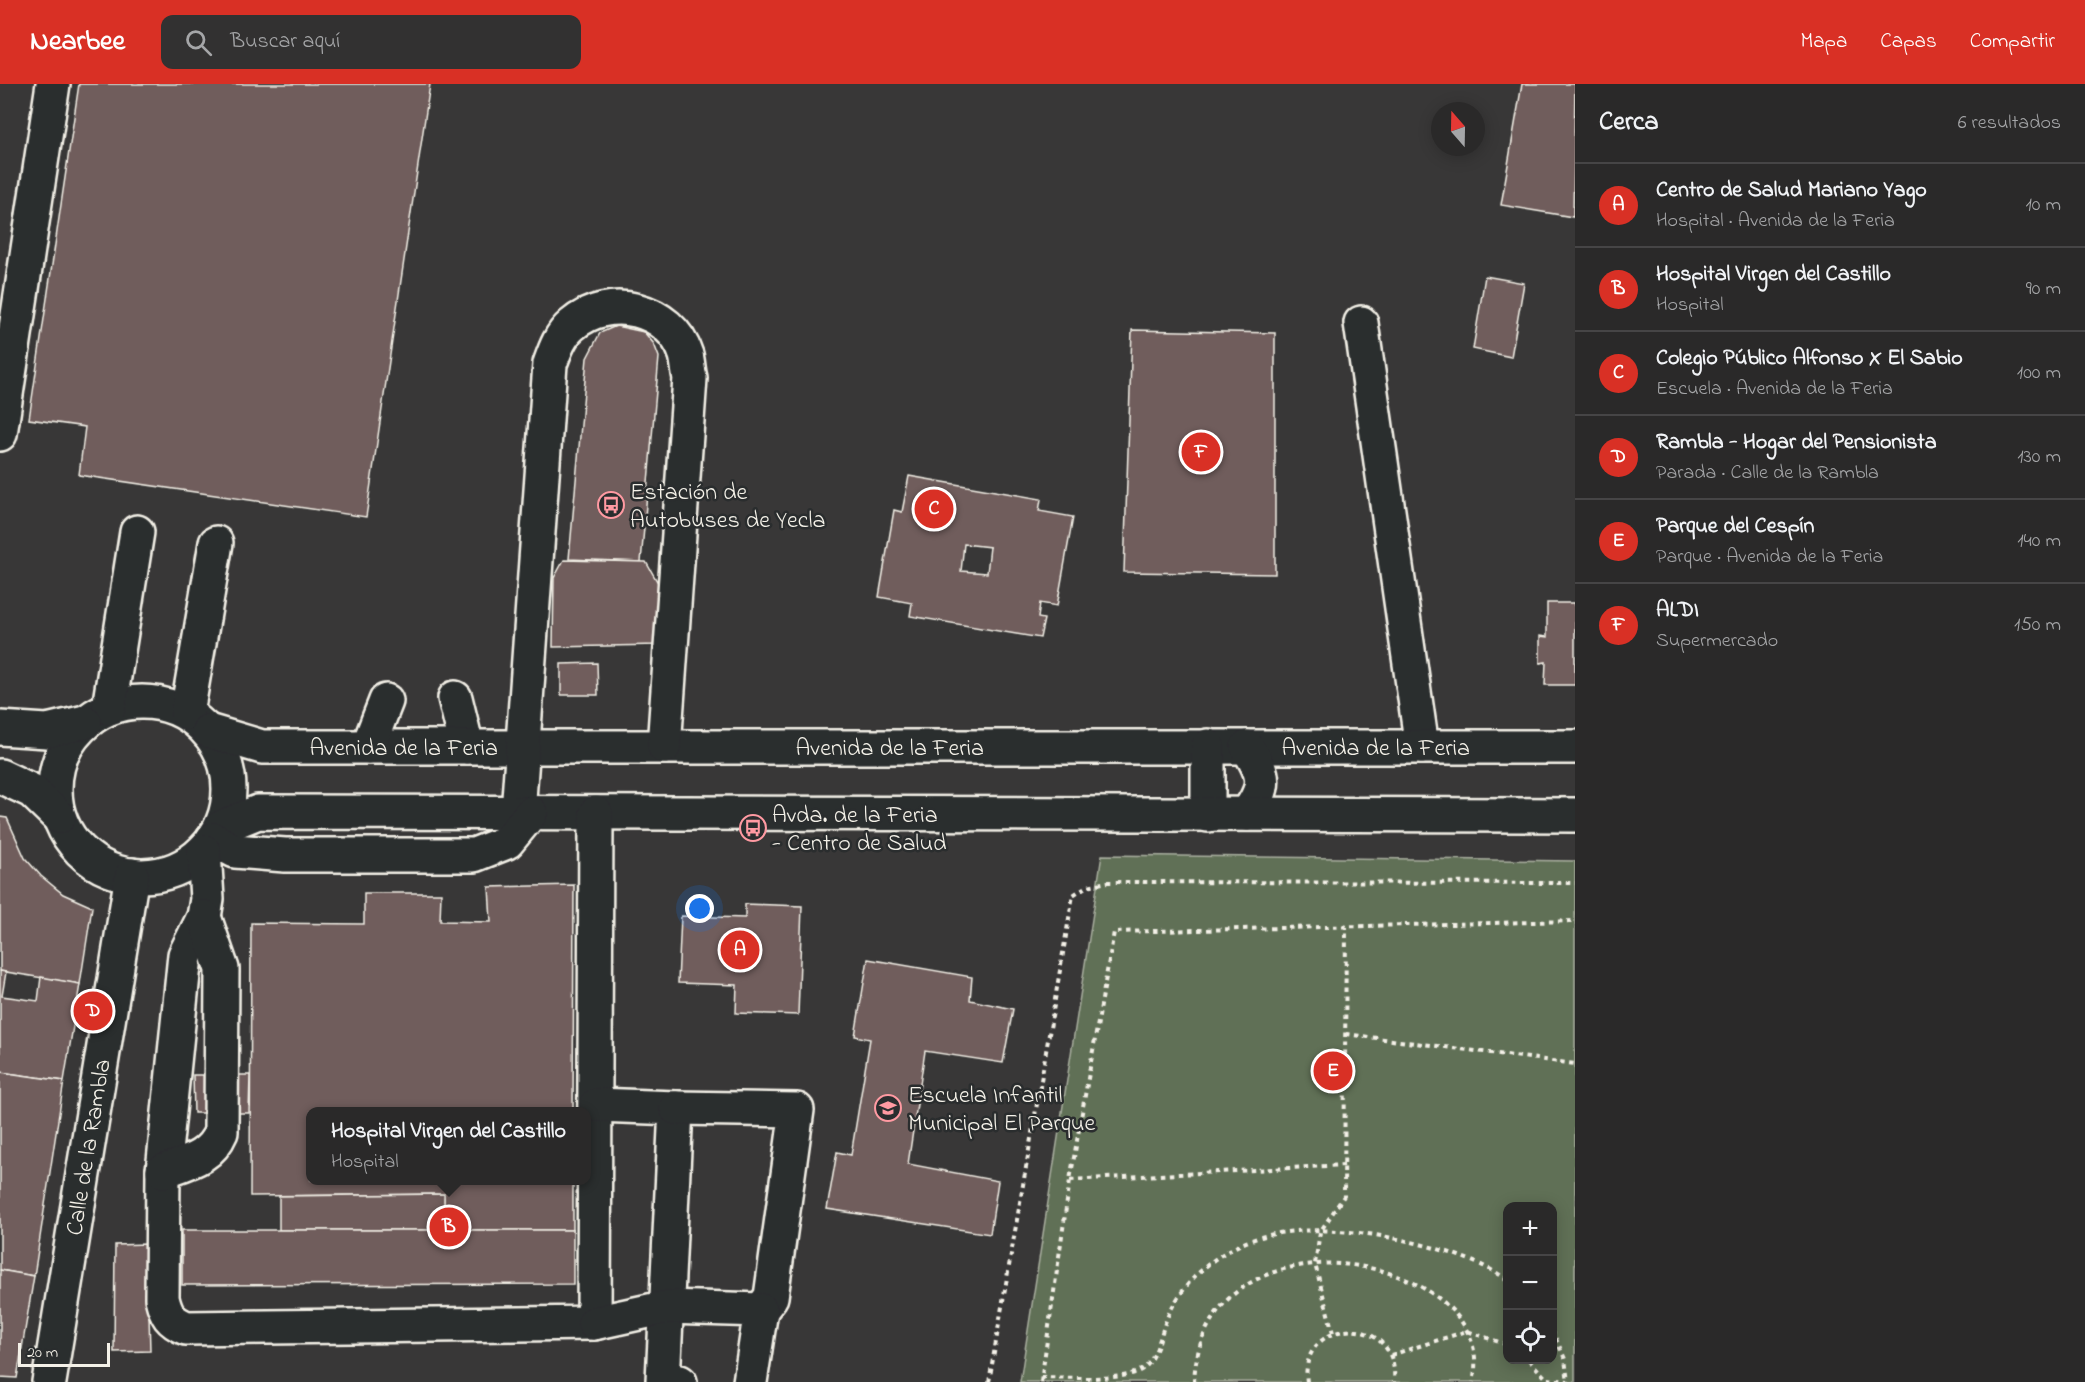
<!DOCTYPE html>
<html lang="es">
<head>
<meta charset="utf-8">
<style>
	:root { --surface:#2a2929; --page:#323131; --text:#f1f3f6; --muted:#a5a6a8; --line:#464546; --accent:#d93025 }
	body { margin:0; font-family:"Indie Flower",sans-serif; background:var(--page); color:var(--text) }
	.controls { position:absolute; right:18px; bottom:18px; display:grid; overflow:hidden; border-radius:12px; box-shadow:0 3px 15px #0003 }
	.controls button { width:54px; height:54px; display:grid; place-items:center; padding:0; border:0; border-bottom:2px solid var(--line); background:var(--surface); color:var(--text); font:30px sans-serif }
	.compass { position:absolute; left:1431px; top:18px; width:54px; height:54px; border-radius:50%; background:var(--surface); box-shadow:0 3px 15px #0003; rotate:340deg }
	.scale { position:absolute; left:18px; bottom:15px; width:92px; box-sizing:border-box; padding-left:6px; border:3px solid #f4f1e8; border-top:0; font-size:16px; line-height:21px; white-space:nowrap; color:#f4f1e8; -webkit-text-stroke:4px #2a2d2e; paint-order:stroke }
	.you { position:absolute; left:700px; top:825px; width:21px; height:21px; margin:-15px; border:4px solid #fff; border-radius:50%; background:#1a73e8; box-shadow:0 0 0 9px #1a73e833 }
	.badge { display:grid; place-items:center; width:39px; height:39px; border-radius:50%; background:var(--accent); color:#fff; font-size:20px; font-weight:700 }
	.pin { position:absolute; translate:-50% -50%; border:3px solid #fff; box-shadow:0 2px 6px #0006 }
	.popup { position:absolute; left:306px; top:1023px; width:285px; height:78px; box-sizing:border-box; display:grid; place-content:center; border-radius:12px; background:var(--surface); filter:drop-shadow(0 2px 4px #0005); font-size:20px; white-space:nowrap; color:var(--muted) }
	.popup b { font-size:22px; color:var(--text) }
	.popup::after { content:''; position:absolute; left:50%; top:100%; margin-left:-12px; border:12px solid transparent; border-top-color:var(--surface) }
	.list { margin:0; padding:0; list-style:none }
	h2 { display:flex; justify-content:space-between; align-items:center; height:78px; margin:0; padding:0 24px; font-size:26px }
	h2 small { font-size:20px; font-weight:400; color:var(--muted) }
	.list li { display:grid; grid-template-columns:39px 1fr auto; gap:18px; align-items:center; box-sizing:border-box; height:84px; padding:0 24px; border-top:2px solid var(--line) }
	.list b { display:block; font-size:22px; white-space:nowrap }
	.list p { margin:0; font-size:20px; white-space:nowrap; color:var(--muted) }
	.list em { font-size:20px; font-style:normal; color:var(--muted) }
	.icon { flex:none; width:33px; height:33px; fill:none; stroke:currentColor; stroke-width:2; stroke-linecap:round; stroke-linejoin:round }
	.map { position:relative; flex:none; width:1575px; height:1298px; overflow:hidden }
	header { display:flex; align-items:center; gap:36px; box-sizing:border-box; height:84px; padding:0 30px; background:var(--accent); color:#fff }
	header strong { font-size:28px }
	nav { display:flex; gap:33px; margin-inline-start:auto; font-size:21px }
	.search { width:420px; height:54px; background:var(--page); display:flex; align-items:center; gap:15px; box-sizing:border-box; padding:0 21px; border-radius:12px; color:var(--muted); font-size:22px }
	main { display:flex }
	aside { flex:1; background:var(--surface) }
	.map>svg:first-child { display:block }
	.green { fill:#616f57; stroke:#aab0a0; stroke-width:1.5; fill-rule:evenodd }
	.building { fill:#705d5c; stroke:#f4f1e8; stroke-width:1.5; fill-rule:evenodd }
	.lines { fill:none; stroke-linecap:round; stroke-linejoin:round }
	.minor-casing { stroke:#f4f1e8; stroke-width:38 }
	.path { stroke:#f4f1e8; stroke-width:4; stroke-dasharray:4.5 4.5; stroke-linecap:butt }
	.minor { stroke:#2a2d2e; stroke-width:33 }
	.labels { text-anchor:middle; stroke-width:5; stroke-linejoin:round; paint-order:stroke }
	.poi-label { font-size:24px; fill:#f4f1e8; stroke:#2a2d2e; text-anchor:start }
	.street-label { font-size:24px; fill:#f4f1e8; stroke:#2a2d2e }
</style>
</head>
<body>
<header>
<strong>Nearbee</strong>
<div class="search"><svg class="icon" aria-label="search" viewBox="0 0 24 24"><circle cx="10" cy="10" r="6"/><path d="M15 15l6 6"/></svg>Buscar aquí</div>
<nav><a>Mapa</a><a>Capas</a><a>Compartir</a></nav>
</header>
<main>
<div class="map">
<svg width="1575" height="1298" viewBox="0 0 1575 1298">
	<rect width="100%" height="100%" fill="#383737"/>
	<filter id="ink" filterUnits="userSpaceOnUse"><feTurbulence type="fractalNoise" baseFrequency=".0167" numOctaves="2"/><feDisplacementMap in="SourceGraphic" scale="12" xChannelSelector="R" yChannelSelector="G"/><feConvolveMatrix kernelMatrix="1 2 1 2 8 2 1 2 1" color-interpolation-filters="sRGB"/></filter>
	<g filter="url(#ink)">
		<path class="green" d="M1102,771l473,6v521h-555zM1552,1122v154h-44v-154z"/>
		<g class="building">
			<path d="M79,0h351l-64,433 -287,-42 6,-48 -56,-8z"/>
			<path d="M1522,0h53l-2,133 -72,-12z"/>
			<path d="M1485,192l39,7 -13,74 -38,-8z"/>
			<path d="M616,242l28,6 10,12 5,13 -18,205 -72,-3 18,-201 13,-25z"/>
			<path d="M1132,246l143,3v241l-151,-2z"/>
			<path d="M909,392l132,23 -2,12 34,6 -16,89 -17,-3 -2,15 6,1 -4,19 -130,-22 2,-13 -33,-6 15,-87 8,2zM964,460l26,3 -3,26 -26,-2z"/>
			<path d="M564,476l82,2 12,21 1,62 -106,2 1,-69z"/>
			<path d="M1547,519h28v82h-30l1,-23 -6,1v-27l7,1z"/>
			<path d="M597,579l1,32h-37v-31z"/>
			<path d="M0,733l7,1 18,40 16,18 22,18 29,13 -12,77 -80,-13z"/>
			<path d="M574,801l-1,227h-262v68h262v50h-129v-36l-194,2 1,-273 113,1v-31h77l-1,28 51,1 -2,-35z"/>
			<path d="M745,820l57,2 -4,109 -62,-2 1,-28 -59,-2 3,-67 64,2z"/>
			<path d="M868,875l104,18 -2,23 43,9 -10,54 -78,-12 -17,113 90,17 -8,53 -163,-25 10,-57 14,3 19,-116 -15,-3z"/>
			<path d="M0,887l6,1 -4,24 36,5 3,-24 39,7 -16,97 -64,-9z"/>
			<path d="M0,988l64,9 -30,195 -34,-6z"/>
			<path d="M193,991h57l-1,38h-55z"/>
			<path d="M444,1110v36h-165v-34z"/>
			<path d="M182,1146h391v54l-391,1z"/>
			<path d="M147,1160l3,107 -36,1 1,-107z"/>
			<path d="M0,1186l34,6 -17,102 -17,-1z"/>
		</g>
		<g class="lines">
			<defs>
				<g id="minor">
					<path d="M1361,239l61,424"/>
					<path d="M0,350l53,-350"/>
					<path d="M455,614l12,49"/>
					<circle cx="142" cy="705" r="87"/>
					<path d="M109,624l28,-176"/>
					<path d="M187,629l29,-170"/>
					<path d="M0,644l47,3 38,-9"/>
					<path id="s1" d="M208,647l54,16h1313"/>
					<path d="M1208,662v69"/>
					<path d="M368,663l18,-46"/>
					<path d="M0,692l32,15 27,26"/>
					<path d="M518,729l32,-449c5,-14 10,-29 22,-39 37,-32 99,-17 114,30 2,7 2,16 4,23l-26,369"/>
					<path d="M1247,730c20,-28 19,-38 0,-67"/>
					<path d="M221,743l37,-15 1317,3"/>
					<path d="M213,755l22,12 50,4h189l33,-13 24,-29"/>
					<path d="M204,767l3,48 -3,18 -19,38 -22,216 -1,127c4,17 8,23 24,30l408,-5 2,-510"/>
					<path d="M596,1021l80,3 -13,273 17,1"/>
					<path d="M676,1024l121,2 -26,187 -10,13"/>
					<path d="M163,1087c25,-9 47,-13 58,-39l1,-163 -18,-52"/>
					<path d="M594,1239l73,-16 94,3 -11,72"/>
					<path id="s2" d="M49,1298l83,-507"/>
				</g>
			</defs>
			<use href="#minor" class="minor-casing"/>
			<g class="path">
				<path d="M1346,950l229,30"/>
				<path d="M1070,1096l275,-15"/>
				<path d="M1552,1246l13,29 3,23"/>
				<path d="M1333,1249l-18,-69 5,-32 24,-36 2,-269"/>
				<path d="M1391,1271l76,-24 41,14"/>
				<path d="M1529,1276l18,19 21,2"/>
				<path d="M1041,1293c25,0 80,5 100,-7 16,-9 19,-36 26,-52 5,-12 13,-24 22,-35 19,-22 44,-38 72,-46 64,-19 192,5 247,43"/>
				<path d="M989,1298l84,-487 14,-9 21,-4 467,1"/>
				<path d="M1041,1298l29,-202 44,-248 461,-11"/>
				<path d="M1194,1298c8,-186 310,-127 279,0"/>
				<path d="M1307,1298c-9,-66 93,-71 87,0"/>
			</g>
			<use href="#minor" class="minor"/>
		</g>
	</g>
	<defs>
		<symbol id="bus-ring" viewBox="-11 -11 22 22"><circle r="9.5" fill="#2a2d2e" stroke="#ff9aa2" stroke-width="1.5"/><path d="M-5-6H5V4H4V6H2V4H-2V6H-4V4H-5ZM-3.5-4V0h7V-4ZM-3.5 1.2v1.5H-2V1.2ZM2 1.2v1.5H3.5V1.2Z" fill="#ff9aa2"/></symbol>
		<symbol id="school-ring" viewBox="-11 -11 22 22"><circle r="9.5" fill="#2a2d2e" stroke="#ff9aa2" stroke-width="1.5"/><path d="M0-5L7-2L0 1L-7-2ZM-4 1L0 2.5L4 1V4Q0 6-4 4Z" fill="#ff9aa2"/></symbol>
	</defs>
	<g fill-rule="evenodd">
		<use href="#bus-ring" x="596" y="406" width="30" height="30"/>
		<use href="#bus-ring" x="738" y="729" width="30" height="30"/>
		<use href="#school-ring" x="873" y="1009" width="30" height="30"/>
	</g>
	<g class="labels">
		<g class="poi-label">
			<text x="630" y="415">Estación de<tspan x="630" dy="28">Autobuses de Yecla</tspan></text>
			<text x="772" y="738">Avda. de la Feria<tspan x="772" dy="28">- Centro de Salud</tspan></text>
			<text x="908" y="1018">Escuela Infantil<tspan x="908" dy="28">Municipal El Parque</tspan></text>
		</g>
		<g class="street-label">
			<text dy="8" stroke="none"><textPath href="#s1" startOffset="198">Avenida de la Feria</textPath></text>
			<text dy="8" stroke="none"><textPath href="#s1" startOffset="684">Avenida de la Feria</textPath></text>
			<text dy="8" stroke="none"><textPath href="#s1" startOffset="1170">Avenida de la Feria</textPath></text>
			<text dy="8" stroke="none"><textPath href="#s2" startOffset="238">Calle de la Rambla</textPath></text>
		</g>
	</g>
</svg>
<div class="controls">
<button>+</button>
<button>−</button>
<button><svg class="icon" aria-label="locate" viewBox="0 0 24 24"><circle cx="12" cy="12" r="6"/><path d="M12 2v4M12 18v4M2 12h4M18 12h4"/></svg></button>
</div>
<svg class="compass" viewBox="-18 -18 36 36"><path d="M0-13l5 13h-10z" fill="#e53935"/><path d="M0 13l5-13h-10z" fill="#a5a6a8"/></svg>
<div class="scale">20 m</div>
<div class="you"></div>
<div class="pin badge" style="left:740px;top:866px">A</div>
<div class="pin badge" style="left:449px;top:1143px">B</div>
<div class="popup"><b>Hospital Virgen del Castillo</b>Hospital</div>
<div class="pin badge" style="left:934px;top:425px">C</div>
<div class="pin badge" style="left:93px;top:927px">D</div>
<div class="pin badge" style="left:1333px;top:987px">E</div>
<div class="pin badge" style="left:1201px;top:368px">F</div>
</div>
<aside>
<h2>Cerca<small>6 resultados</small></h2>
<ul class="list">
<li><span class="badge">A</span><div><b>Centro de Salud Mariano Yago</b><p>Hospital · Avenida de la Feria</p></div><em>10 m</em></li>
<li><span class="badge">B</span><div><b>Hospital Virgen del Castillo</b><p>Hospital</p></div><em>90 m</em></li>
<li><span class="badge">C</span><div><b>Colegio Público Alfonso X El Sabio</b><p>Escuela · Avenida de la Feria</p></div><em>100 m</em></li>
<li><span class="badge">D</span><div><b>Rambla - Hogar del Pensionista</b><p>Parada · Calle de la Rambla</p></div><em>130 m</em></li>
<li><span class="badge">E</span><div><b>Parque del Cespín</b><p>Parque · Avenida de la Feria</p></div><em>140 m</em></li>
<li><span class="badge">F</span><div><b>ALDI</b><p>Supermercado</p></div><em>150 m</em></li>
</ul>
</aside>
</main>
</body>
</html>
